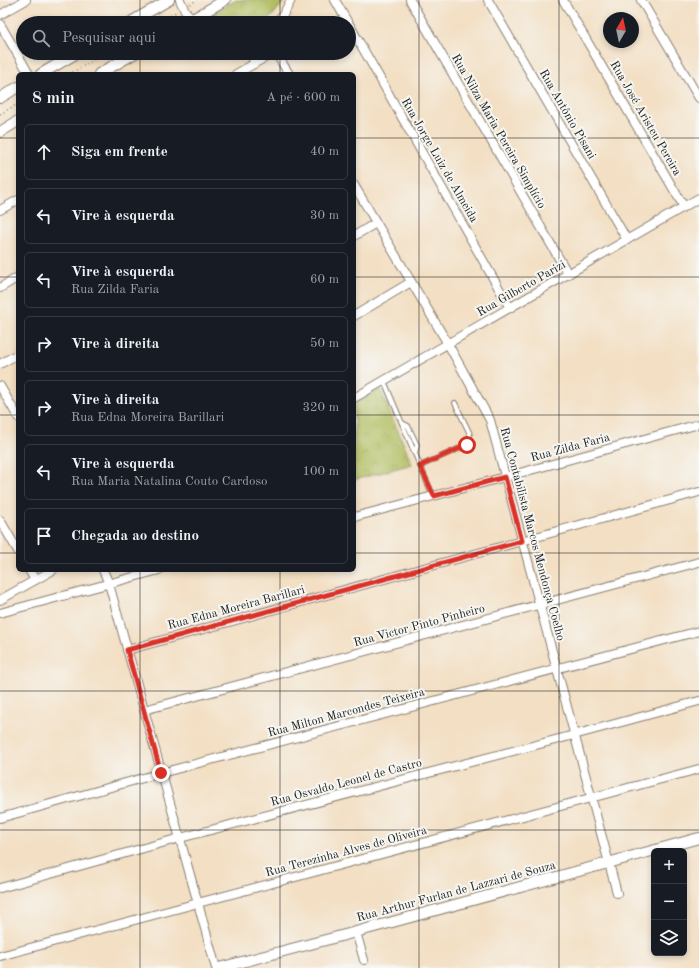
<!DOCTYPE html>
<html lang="pt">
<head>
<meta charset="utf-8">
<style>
	:root { --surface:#171b24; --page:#242831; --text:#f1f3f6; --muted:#9ea1a6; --line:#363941 }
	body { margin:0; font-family:"Old Standard TT",serif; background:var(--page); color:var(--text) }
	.controls { position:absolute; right:12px; bottom:12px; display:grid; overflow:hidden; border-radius:6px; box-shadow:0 2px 6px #0003 }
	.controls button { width:36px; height:36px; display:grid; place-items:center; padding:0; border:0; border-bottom:1px solid var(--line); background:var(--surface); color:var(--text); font:20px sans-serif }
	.compass { position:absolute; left:603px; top:12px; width:36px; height:36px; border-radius:50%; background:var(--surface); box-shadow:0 2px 6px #0003; rotate:9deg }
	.stop { position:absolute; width:12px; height:12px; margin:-9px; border:3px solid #d93025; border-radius:50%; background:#fff }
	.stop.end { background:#d93025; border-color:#fff; box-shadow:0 1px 4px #0008 }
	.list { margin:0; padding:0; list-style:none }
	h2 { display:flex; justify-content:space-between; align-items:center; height:52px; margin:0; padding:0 16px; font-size:17px }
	h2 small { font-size:13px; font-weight:400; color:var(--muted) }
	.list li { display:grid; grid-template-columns:26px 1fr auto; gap:12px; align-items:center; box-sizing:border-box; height:56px; margin:0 8px 8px; padding:0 8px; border:1px solid var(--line); border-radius:6px }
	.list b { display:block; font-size:15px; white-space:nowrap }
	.list p { margin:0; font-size:13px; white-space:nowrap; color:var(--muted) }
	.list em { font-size:13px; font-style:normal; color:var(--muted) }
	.icon { flex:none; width:22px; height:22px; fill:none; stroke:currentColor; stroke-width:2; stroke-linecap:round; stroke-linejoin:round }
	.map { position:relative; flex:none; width:699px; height:968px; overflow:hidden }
	.search { position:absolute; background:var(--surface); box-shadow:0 2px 6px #0003; left:16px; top:16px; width:340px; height:44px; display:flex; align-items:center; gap:10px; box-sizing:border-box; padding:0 14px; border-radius:22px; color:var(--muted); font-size:15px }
	.panel { position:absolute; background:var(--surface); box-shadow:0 2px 6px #0003; left:16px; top:72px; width:340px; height:500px; border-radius:6px }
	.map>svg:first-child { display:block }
	.park { fill:url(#park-crowns); stroke:#666c3e }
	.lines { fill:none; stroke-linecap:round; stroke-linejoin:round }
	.service-casing { stroke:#887e70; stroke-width:6 }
	.minor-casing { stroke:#887e70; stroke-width:10 }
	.tertiary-casing { stroke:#887e70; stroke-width:12 }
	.path { stroke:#887e70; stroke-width:1.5; stroke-dasharray:1 3; stroke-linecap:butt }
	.service { stroke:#fff; stroke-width:4 }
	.minor { stroke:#fff; stroke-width:8 }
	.tertiary { stroke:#fff; stroke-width:10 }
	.route { stroke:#d93025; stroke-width:5 }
	.grid { fill:none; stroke:#1c1c1c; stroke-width:1; stroke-opacity:0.55 }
	.labels { text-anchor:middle; stroke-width:4; stroke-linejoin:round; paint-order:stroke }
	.street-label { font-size:12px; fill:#1c1c1c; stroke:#f6f6f2 }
</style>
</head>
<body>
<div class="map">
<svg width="699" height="968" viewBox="0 0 699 968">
	<defs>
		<pattern id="park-crowns" width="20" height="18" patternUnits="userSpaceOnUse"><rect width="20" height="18" fill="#b1bd5f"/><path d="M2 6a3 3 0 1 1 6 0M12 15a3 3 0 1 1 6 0" fill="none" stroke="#98a252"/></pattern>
	</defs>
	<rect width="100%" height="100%" fill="#f6f6f2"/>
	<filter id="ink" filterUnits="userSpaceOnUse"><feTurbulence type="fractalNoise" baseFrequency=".025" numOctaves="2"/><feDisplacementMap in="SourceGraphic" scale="8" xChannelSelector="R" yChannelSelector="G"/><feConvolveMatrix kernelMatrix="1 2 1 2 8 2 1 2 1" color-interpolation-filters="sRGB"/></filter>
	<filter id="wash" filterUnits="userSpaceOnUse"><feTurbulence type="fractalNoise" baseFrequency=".012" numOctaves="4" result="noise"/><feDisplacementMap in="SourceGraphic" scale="16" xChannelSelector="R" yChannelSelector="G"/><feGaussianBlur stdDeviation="0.9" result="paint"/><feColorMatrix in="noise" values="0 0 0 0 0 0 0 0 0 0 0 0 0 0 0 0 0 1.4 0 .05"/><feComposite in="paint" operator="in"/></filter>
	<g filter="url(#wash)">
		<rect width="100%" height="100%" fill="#f3dfc3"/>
		<g class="park">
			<path d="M236,0h48l-2,4 -10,12 -9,7h-55l-5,-4z"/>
			<path d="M380,389l32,75 -58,16v-76z"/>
		</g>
	</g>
	<g filter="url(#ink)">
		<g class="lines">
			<defs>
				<g id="service">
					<path d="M384,381l49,115"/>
					<path d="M402,423l6,3 9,19 -2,8"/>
					<path d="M420,466l47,-21 2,-5 1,-6 -15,-31"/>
				</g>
				<g id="minor">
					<path d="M180,0l5,11 11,12"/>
					<path d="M335,0l13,23"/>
					<path d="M410,0l158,274"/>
					<path d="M488,0l139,240"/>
					<path d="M563,0l121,207"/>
					<path d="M641,0l58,98"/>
					<path d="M0,15l26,-15"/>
					<path d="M275,23l8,-8 8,-15"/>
					<path d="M0,24l29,50"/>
					<path d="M349,24l161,284"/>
					<path d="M252,53l2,11"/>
					<path d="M276,53l13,21"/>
					<path d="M236,74l37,-21"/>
					<path d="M354,185l94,159 42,76 127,473"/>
					<path d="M0,210l18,-10"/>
					<path d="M354,236l22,-13"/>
					<path d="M0,288l18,-11"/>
					<path d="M354,316l57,-34"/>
					<path d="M0,364l18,-10"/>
					<path d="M0,386l18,31"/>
					<path d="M354,398l345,-200"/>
					<path d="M354,517l151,-40 194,-53"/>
					<path d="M0,520l18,31"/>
					<path d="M29,570l6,10"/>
					<path d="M103,570l6,14 107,384"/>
					<path d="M0,600l53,-30"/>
					<path d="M0,613l159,-43"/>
					<path d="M127,650l572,-158"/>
					<path d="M144,710l555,-148"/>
					<path d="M0,818l161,-45 538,-142"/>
					<path d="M0,888l180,-50 394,-103 125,-34"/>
					<path d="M356,932l8,28"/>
					<path d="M0,956l699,-187"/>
				</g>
				<g id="tertiary">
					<path d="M129,23l40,-23"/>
					<path d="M186,23l39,-23"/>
					<path d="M41,74l36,-21"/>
					<path d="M99,74l36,-21"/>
					<path d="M0,98l18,-11"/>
					<path d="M0,132l18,-11"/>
					<path d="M219,968l137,-36 343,-94"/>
				</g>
			</defs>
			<use href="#service" class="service-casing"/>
			<use href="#minor" class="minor-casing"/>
			<use href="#tertiary" class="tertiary-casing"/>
			<g class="path">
				<path d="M190,4l7,-4"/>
				<path d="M157,23l19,-11"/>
				<path d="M69,74l37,-21"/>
				<path d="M0,114l18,-10"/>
			</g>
			<use href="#service" class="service"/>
			<use href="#minor" class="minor"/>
			<use href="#tertiary" class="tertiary"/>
		</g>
	</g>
	<g class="lines" filter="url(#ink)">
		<path class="route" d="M161,773l-34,-123 395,-109 -17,-64 -71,19 -14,-30 47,-21"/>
	</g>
	<path class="grid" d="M140,0v23M280,0v23M419,0v968M559,0v968M140,53v21M280,53v21M0,138h18M354,138h345M0,277h18M354,277h345M0,415h18M354,415h345M0,553h18M354,553h345M140,570v398M280,570v398M0,691h699M0,830h699"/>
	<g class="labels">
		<g class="street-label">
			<text transform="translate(568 114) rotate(60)" y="4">Rua Antônio Pisani</text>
			<text transform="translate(646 118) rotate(60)" y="4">Rua José Aristeu Pereira</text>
			<text transform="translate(499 131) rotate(60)" y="4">Rua Nilza Maria Pereira Simplício</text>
			<text transform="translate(440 160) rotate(60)" y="4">Rua Jorge Luiz de Almeida</text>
			<text transform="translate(521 288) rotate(-30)" y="4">Rua Gilberto Parizi</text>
			<text transform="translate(570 447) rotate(-15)" y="4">Rua Zilda Faria</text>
			<text transform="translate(533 534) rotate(75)" y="4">Rua Contabilista Marcos Mendonça Coelho</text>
			<text transform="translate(236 607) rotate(-15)" y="4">Rua Edna Moreira Barillari</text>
			<text transform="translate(419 625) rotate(-15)" y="4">Rua Victor Pinto Pinheiro</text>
			<text transform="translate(346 712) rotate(-15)" y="4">Rua Milton Marcondes Teixeira</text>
			<text transform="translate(346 782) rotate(-15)" y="4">Rua Osvaldo Leonel de Castro</text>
			<text transform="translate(346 851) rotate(-15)" y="4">Rua Terezinha Alves de Oliveira</text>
			<text transform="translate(456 891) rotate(-15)" y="4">Rua Arthur Furlan de Lazzari de Souza</text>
		</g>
	</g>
</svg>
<div class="controls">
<button>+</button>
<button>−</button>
<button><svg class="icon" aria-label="layers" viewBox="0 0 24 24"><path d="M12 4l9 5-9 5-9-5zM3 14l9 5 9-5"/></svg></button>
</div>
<svg class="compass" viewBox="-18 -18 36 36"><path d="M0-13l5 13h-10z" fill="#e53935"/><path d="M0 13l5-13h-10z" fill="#9ea1a6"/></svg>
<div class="stop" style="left:467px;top:445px"></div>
<div class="stop end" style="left:161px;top:773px"></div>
<div class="search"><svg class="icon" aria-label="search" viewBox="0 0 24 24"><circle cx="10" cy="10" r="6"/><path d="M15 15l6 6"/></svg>Pesquisar aqui</div>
<section class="panel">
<h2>8 min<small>A pé · 600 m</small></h2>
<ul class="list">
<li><svg class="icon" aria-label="ahead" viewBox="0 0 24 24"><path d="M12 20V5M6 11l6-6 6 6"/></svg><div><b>Siga em frente</b></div><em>40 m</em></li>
<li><svg class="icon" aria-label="left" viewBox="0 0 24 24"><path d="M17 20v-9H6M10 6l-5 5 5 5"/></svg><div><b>Vire à esquerda</b></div><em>30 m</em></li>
<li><svg class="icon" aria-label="left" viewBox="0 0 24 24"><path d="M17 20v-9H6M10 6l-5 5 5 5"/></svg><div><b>Vire à esquerda</b><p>Rua Zilda Faria</p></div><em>60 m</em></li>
<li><svg class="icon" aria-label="right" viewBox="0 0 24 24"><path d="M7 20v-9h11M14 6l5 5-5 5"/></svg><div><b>Vire à direita</b></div><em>50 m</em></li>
<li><svg class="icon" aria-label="right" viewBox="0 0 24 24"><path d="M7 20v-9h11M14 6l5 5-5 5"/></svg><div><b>Vire à direita</b><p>Rua Edna Moreira Barillari</p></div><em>320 m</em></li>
<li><svg class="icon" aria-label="left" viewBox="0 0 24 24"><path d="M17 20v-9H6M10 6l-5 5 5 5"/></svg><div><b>Vire à esquerda</b><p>Rua Maria Natalina Couto Cardoso</p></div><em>100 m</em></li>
<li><svg class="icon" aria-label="arrive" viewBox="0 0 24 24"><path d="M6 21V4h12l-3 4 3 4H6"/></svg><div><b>Chegada ao destino</b></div></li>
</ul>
</section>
</div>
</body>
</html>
